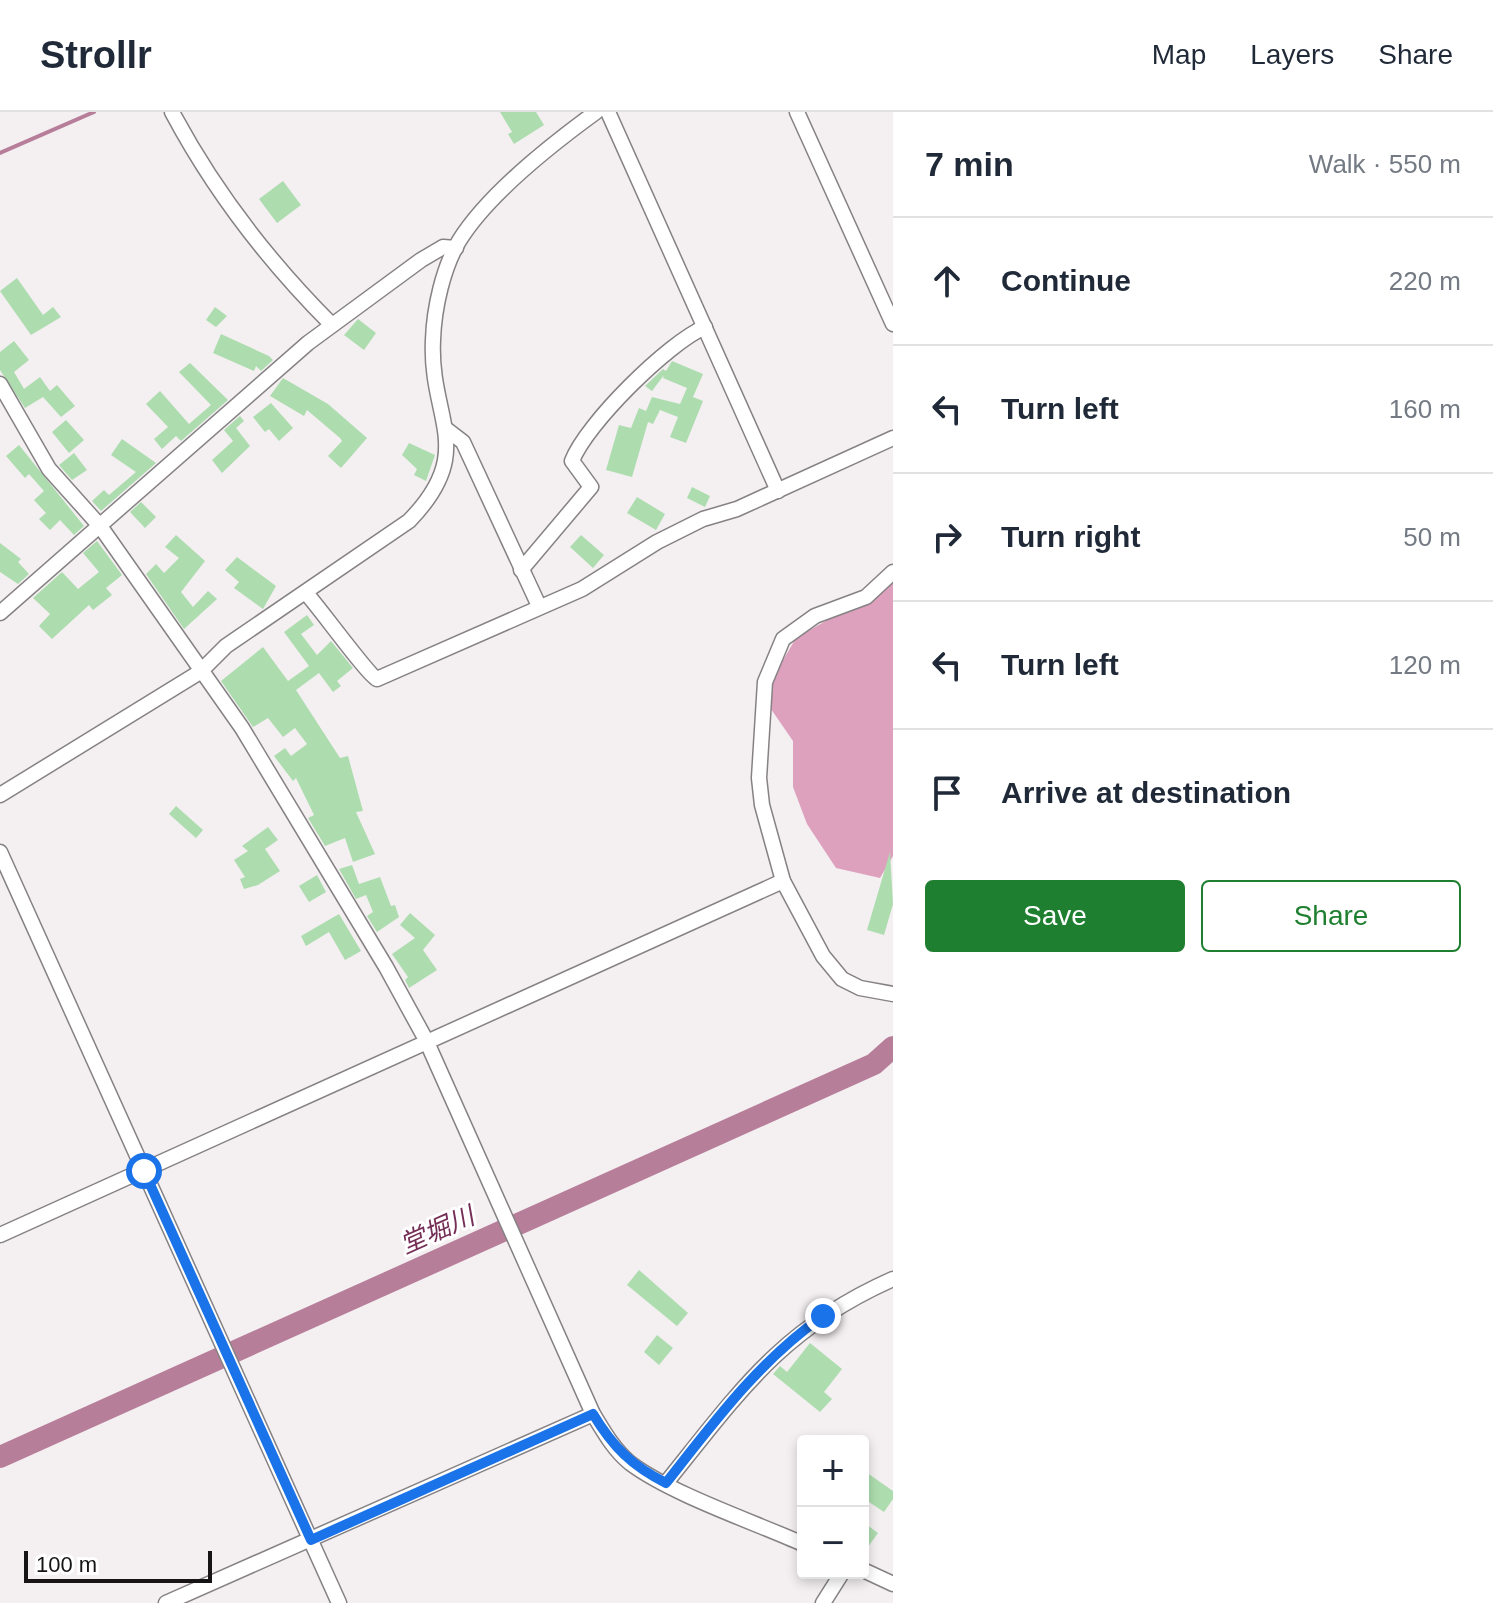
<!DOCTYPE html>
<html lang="en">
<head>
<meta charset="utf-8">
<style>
	:root { --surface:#fff; --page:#f6f6f7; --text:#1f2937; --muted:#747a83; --line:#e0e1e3; --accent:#1f7f30 }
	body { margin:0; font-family:Arial,"Noto Sans JP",sans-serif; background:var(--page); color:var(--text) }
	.controls { position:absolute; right:24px; bottom:24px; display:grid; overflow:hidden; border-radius:8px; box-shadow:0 4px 12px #0003 }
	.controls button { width:72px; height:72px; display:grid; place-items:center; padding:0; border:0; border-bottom:2px solid var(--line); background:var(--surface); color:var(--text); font:40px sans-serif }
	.scale { position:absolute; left:24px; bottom:20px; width:188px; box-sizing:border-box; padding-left:8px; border:4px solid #161415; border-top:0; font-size:22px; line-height:28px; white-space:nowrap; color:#161415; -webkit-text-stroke:6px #fff; paint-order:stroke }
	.stop { position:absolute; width:24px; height:24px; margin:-18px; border:6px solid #1a73e8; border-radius:50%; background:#fff }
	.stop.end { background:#1a73e8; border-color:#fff; box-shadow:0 2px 8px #0008 }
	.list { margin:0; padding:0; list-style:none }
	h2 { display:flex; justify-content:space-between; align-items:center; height:104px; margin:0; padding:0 32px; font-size:34px }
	h2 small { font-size:26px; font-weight:400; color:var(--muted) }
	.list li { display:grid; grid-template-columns:52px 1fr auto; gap:24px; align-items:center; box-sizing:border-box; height:128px; padding:0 32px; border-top:2px solid var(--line) }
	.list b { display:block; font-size:30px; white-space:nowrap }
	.list em { font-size:26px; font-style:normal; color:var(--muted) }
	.actions { display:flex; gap:16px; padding:24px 32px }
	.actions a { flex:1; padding:18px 0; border:2px solid var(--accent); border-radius:8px; text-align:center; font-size:28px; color:var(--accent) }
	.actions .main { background:var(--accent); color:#fff }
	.icon { flex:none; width:44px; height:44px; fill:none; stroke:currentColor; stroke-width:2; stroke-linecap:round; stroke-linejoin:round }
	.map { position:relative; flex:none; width:893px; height:1491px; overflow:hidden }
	header { display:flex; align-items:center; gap:48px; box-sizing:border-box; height:112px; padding:0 40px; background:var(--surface); border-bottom:2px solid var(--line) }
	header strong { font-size:38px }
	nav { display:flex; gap:44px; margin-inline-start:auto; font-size:28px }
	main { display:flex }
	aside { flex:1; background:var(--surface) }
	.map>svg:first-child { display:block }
	.forest { fill:#dda1be }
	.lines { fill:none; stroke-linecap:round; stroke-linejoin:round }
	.stream { stroke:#b77e9a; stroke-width:4 }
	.river { stroke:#b77e9a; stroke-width:22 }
	.building { fill:#adddaf }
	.minor-casing { stroke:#868284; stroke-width:17 }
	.minor { stroke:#fff; stroke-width:14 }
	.route { stroke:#1a73e8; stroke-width:10 }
	.labels { text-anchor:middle; stroke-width:6; stroke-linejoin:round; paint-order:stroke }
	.water-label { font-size:26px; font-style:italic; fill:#752e56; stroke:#fff }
</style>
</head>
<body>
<header>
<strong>Strollr</strong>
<nav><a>Map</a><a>Layers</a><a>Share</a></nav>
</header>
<main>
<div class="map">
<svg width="893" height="1491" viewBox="0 0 893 1491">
	<rect width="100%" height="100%" fill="#f4eff1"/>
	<path class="forest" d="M893,463v281l-13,22 -44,-10 -29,-44 -14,-37v-46l-31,-45 34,-58 89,-51z"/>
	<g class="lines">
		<path class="stream" d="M0,41l94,-41"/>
		<path class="river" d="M0,1345l874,-393 19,-17"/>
	</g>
	<g class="building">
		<path d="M500,0h36l8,13 -30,19 -6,-10 4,-2z"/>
		<path d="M283,69l18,24 -24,18 -18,-24z"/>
		<path d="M17,166l26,37 10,-8 8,10 -30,18 -31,-44z"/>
		<path d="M215,195l12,9 -11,11 -10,-7z"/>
		<path d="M358,207l18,14 -12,17 -20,-15z"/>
		<path d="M221,222l48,22 4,4 -12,11 -5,-5 -2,5 -41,-18z"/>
		<path d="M14,229l15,19 -15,12 10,17 16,-12 10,14 7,-6 18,21 -14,11 -18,-20 -18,11 -25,-38v-18z"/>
		<path d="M672,249l31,13 -10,23 10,4 -17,42 -16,-6 8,-20 -18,-7 -7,14 -5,-2 -16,55 -26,-7 13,-45 12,3 8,-20 7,3 6,-14 28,7 7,-16 -24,-10 1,-3 -12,16 -7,-5 18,-17 3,2z"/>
		<path d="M190,251l38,37 -47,41 -5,-5 -14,13 -8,-10 14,-12 -22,-23 14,-13 29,33 22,-19 -32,-33z"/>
		<path d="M283,266l45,26 39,34 -26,30 -13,-12 14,-15 -2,-3 -33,-28 -3,6 -34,-20z"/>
		<path d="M271,291l22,25 -14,13 -10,-12 -4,3 -12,-15z"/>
		<path d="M240,304l4,5 -8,7 14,18 -28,27 -10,-13 21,-19 -9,-11z"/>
		<path d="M66,308l18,20 -15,13 -17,-21z"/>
		<path d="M122,327l34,24 -55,48 -9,-10 12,-11 5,5 27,-23 -25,-17z"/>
		<path d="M409,331l26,12 -9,26 -12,-6 3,-6 -15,-14z"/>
		<path d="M19,333l65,81 -10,9 -14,-15 -10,10 -11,-11 7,-6 -12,-13 10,-9 -15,-17 -4,4 -19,-22z"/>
		<path d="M74,341l13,17 -15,10 -13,-15z"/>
		<path d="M692,375l18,9 -5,11 -18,-9z"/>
		<path d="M637,385l28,17 -9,16 -29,-17z"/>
		<path d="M141,390l15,15 -11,11 -15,-16z"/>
		<path d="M176,423l29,26 -24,31 12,15 15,-16 9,8 -33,30 -38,-55 10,-10 8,9 15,-15 -14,-11z"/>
		<path d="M581,423l23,20 -11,13 -23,-21z"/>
		<path d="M97,429l25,34 -16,13 6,7 -19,15 -4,-5 -37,34 -13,-13 11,-12 -17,-16 29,-26 16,17 21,-17 -16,-19z"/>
		<path d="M0,431l21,16 -3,3 11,12 -11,10 -18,-12z"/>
		<path d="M237,445l39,29 -13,23 -29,-21 5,-6 -14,-12z"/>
		<path d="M307,503l7,10 -13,9 16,21 14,-14 22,27 -16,13 4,5 -8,6 -14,-19 -23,17 44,68 8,-2 15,55 -7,1 19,42 -22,8 -8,-24 -20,8 -17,-28 6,-3 -18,-37 -3,3 -19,-25 11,-8 6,8 16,-12 -12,-16 -12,9 -15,-19 -15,9 -32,-46 42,-34 25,34 21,-15 -25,-34z"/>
		<path d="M176,694l27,24 -7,8 -27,-24z"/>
		<path d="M268,715l10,13 -13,9 15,22 -22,14 -14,4 -4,-10 5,-2 -11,-17 14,-9 -6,-5z"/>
		<path d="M890,740l3,52 -9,31 -17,-5z"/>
		<path d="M352,753l7,19 21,-7 11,29 4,-1 4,12 -22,15 -10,-16 6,-4 -7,-17 -10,4 -17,-30z"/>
		<path d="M317,763l9,17 -17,10 -10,-16z"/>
		<path d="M410,801l25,22 -12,15 14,20 -28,18 -4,-8 3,-3 -16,-23 23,-16 -15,-13z"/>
		<path d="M339,802l22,37 -16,9 -16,-28 -23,14 -5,-10z"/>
		<path d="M639,1158l49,43 -11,13 -50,-41z"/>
		<path d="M657,1223l16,13 -14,17 -15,-13z"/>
		<path d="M810,1231l32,26 -18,23 8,7 -12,13 -47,-38 7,-8 7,6z"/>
		<path d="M863,1358l30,21v8l-9,13 -21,-14z"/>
		<path d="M863,1410l15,11 -15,21z"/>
	</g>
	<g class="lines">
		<defs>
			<g id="minor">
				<path d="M172,0c41,77 98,151 160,213"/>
				<path d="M608,0l170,379"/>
				<path d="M797,0l96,212"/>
				<path d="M0,272l49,85 51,57 142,202 144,239 40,73 167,374c11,18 21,36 37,49 41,31 124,59 173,81"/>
				<path d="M446,317l17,13 76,164"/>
				<path d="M521,458l70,-83 -19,-26c14,-37 96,-118 133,-134"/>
				<path d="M893,460l-27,25 -51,19 -32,23 -18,43 -6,96 3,27 21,76 40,75 19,23 18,9 33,6"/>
				<path d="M306,481c13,14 62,82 71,86l205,-90 75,-47 46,-23 34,-10 156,-71"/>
				<path d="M0,501l308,-270 113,-83 22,-13 13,1"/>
				<path d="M0,683l200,-123 26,-26 183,-125c69,-71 20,-102 24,-181 1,-32 10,-72 26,-99 29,-47 93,-97 137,-129"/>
				<path d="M0,740l339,751"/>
				<path d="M0,1123l783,-354"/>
				<path d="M666,1371c73,-91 116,-155 227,-204"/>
				<path d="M863,1458l30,14"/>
				<path d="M166,1491l427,-189"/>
				<path d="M823,1491l19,-30"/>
			</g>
		</defs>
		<use href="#minor" class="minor-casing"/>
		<use href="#minor" class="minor"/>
	</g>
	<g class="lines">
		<path class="route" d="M144,1059l167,369 282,-126c20,33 39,52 73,69 48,-61 93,-122 157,-167"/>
	</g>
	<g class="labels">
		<g class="water-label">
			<text transform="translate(437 1118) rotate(-24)" y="9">堂堀川</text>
		</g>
	</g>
</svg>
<div class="controls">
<button>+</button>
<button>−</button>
</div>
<div class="scale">100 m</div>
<div class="stop" style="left:144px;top:1059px"></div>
<div class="stop end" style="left:823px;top:1204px"></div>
</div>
<aside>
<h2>7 min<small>Walk · 550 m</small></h2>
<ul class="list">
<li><svg class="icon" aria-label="ahead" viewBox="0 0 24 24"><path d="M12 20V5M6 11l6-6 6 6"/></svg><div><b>Continue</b></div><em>220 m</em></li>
<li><svg class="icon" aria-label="left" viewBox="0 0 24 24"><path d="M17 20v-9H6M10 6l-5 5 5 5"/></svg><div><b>Turn left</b></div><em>160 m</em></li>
<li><svg class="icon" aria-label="right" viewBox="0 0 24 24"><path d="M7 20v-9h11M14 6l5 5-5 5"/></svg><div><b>Turn right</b></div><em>50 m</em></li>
<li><svg class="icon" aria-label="left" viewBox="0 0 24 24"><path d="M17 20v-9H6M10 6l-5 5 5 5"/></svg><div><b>Turn left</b></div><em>120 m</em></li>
<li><svg class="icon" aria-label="arrive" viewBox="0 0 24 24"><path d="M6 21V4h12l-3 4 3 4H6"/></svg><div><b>Arrive at destination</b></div></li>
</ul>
<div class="actions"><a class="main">Save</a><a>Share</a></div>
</aside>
</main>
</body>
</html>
